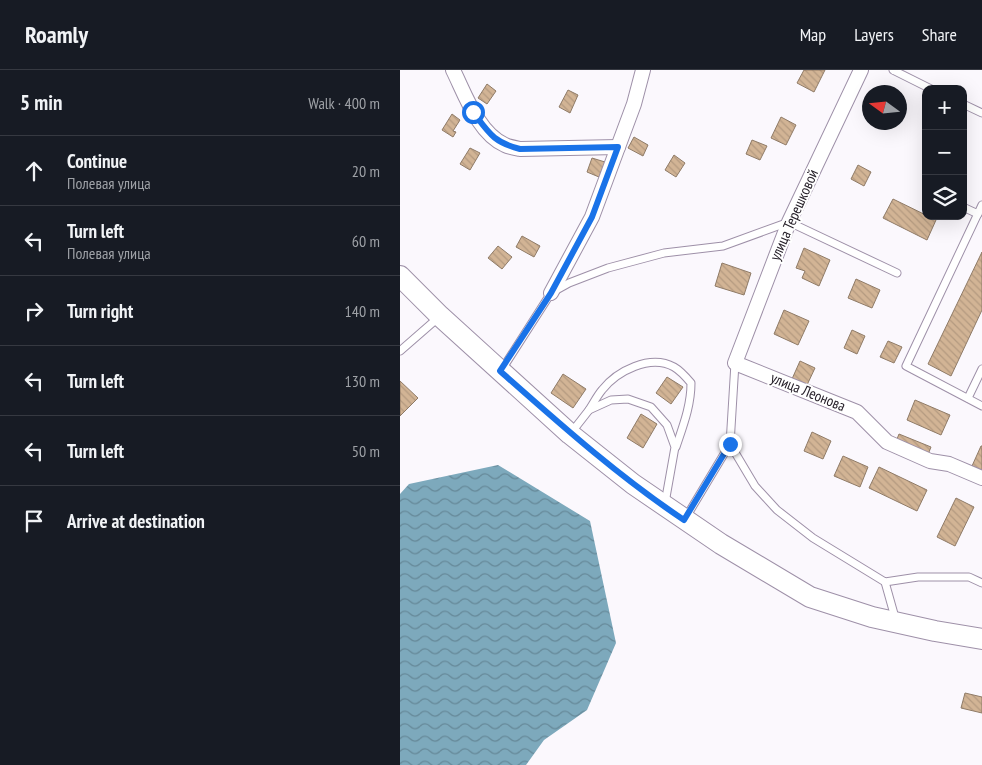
<!DOCTYPE html>
<html lang="en">
<head>
<meta charset="utf-8">
<style>
	:root { --surface:#171b24; --page:#242831; --text:#f1f3f6; --muted:#9ea1a6; --line:#363941 }
	body { margin:0; font-family:"PT Sans Narrow",sans-serif; background:var(--page); color:var(--text) }
	.controls { position:absolute; right:15px; top:15px; display:grid; overflow:hidden; border-radius:10px; box-shadow:0 5px 20px #0002 }
	.controls button { width:45px; height:45px; display:grid; place-items:center; padding:0; border:0; border-bottom:1px solid var(--line); background:var(--surface); color:var(--text); font:25px sans-serif }
	.compass { position:absolute; left:462px; top:15px; width:45px; height:45px; border-radius:50%; background:var(--surface); box-shadow:0 5px 20px #0002; rotate:285deg }
	.stop { position:absolute; width:15px; height:15px; margin:-11px; border:4px solid #1a73e8; border-radius:50%; background:#fff }
	.stop.end { background:#1a73e8; border-color:#fff; box-shadow:0 1px 5px #0008 }
	.list { margin:0; padding:0; list-style:none }
	h2 { display:flex; justify-content:space-between; align-items:center; height:65px; margin:0; padding:0 20px; font-size:21px }
	h2 small { font-size:16px; font-weight:400; color:var(--muted) }
	.list li { display:grid; grid-template-columns:32px 1fr auto; gap:15px; align-items:center; box-sizing:border-box; height:70px; padding:0 20px; border-top:1px solid var(--line) }
	.list b { display:block; font-size:19px; white-space:nowrap }
	.list p { margin:0; font-size:16px; white-space:nowrap; color:var(--muted) }
	.list em { font-size:16px; font-style:normal; color:var(--muted) }
	.icon { flex:none; width:28px; height:28px; fill:none; stroke:currentColor; stroke-width:2; stroke-linecap:round; stroke-linejoin:round }
	.map { position:relative; flex:none; width:582px; height:695px; overflow:hidden }
	header { display:flex; align-items:center; gap:30px; box-sizing:border-box; height:70px; padding:0 25px; background:var(--surface); border-bottom:1px solid var(--line) }
	header strong { font-size:24px }
	nav { display:flex; gap:28px; margin-inline-start:auto; font-size:18px }
	main { display:flex }
	aside { flex:1; background:var(--surface) }
	.map>svg:first-child { display:block }
	.water { fill:url(#water-waves) }
	.building { fill:url(#building-back-hatch); stroke:#8f7b67 }
	.lines { fill:none; stroke-linecap:round; stroke-linejoin:round }
	.lane-casing { stroke:#9e90a8; stroke-width:9 }
	.street-casing { stroke:#9e90a8; stroke-width:16 }
	.secondary-casing { stroke:#9e90a8; stroke-width:22 }
	.lane { stroke:#fff; stroke-width:7 }
	.street { stroke:#fff; stroke-width:14 }
	.secondary { stroke:#fff; stroke-width:20 }
	.route { stroke:#1a73e8; stroke-width:6 }
	.labels { text-anchor:middle; stroke-width:4; stroke-linejoin:round; paint-order:stroke }
	.street-label { font-size:15px; fill:#262029; stroke:#fff }
</style>
</head>
<body>
<header>
<strong>Roamly</strong>
<nav><a>Map</a><a>Layers</a><a>Share</a></nav>
</header>
<main>
<aside>
<h2>5 min<small>Walk · 400 m</small></h2>
<ul class="list">
<li><svg class="icon" aria-label="ahead" viewBox="0 0 24 24"><path d="M12 20V5M6 11l6-6 6 6"/></svg><div><b>Continue</b><p>Полевая улица</p></div><em>20 m</em></li>
<li><svg class="icon" aria-label="left" viewBox="0 0 24 24"><path d="M17 20v-9H6M10 6l-5 5 5 5"/></svg><div><b>Turn left</b><p>Полевая улица</p></div><em>60 m</em></li>
<li><svg class="icon" aria-label="right" viewBox="0 0 24 24"><path d="M7 20v-9h11M14 6l5 5-5 5"/></svg><div><b>Turn right</b></div><em>140 m</em></li>
<li><svg class="icon" aria-label="left" viewBox="0 0 24 24"><path d="M17 20v-9H6M10 6l-5 5 5 5"/></svg><div><b>Turn left</b></div><em>130 m</em></li>
<li><svg class="icon" aria-label="left" viewBox="0 0 24 24"><path d="M17 20v-9H6M10 6l-5 5 5 5"/></svg><div><b>Turn left</b></div><em>50 m</em></li>
<li><svg class="icon" aria-label="arrive" viewBox="0 0 24 24"><path d="M6 21V4h12l-3 4 3 4H6"/></svg><div><b>Arrive at destination</b></div></li>
</ul>
</aside>
<div class="map">
<svg width="582" height="695" viewBox="0 0 582 695">
	<defs>
		<pattern id="water-waves" width="16" height="10" patternUnits="userSpaceOnUse" patternTransform="scale(1.25)"><rect width="16" height="10" fill="#7da9bc"/><path d="M0 5q4-4 8 0t8 0" fill="none" stroke="#668999"/></pattern>
		<pattern id="building-back-hatch" width="6" height="6" patternUnits="userSpaceOnUse" patternTransform="scale(1.25)"><rect width="6" height="6" fill="#d2b495"/><path d="M-1 5l2 2M0 0l6 6M5-1l2 2" fill="none" stroke="#b49a80"/></pattern>
	</defs>
	<rect width="100%" height="100%" fill="#fbf8fd"/>
	<path class="water" d="M98,395l92,56 26,122 -29,67 -43,30 -18,25h-126v-271l9,-10z"/>
	<g class="building">
		<path d="M404,0h21l-11,22 -17,-9z"/>
		<path d="M87,14l9,7 -9,13 -9,-6z"/>
		<path d="M168,20l10,5 -8,18 -11,-6z"/>
		<path d="M52,44l8,6 -7,11 3,1 -3,5 -11,-7z"/>
		<path d="M381,47l15,8 -10,20 -15,-7z"/>
		<path d="M234,67l14,8 -5,11 -15,-8z"/>
		<path d="M352,70l15,6 -7,14 -14,-6z"/>
		<path d="M70,78l10,5 -10,17 -10,-6z"/>
		<path d="M274,85l11,8 -9,14 -11,-7z"/>
		<path d="M192,88l13,4 -6,15 -12,-5z"/>
		<path d="M458,95l13,7 -7,14 -13,-7z"/>
		<path d="M493,129l43,21 -9,20 -44,-22z"/>
		<path d="M122,166l18,10 -6,11 -18,-10z"/>
		<path d="M98,176l14,11 -10,12 -14,-11z"/>
		<path d="M404,178l26,12 -11,26 -17,-8 3,-7 -9,-3z"/>
		<path d="M582,182v58l-31,66 -23,-12z"/>
		<path d="M322,193l29,10 -7,22 -29,-9z"/>
		<path d="M456,209l24,11 -8,18 -24,-10z"/>
		<path d="M384,240l25,11 -11,24 -24,-11z"/>
		<path d="M452,260l13,6 -8,18 -13,-6z"/>
		<path d="M488,271l14,6 -8,16 -14,-6z"/>
		<path d="M400,291l15,7 -8,17 -15,-6z"/>
		<path d="M163,304l23,15 -13,19 -22,-15z"/>
		<path d="M267,307l16,10 -12,17 -15,-11z"/>
		<path d="M0,311l18,17 -18,18z"/>
		<path d="M515,330l35,15 -9,20 -34,-15z"/>
		<path d="M241,344l16,10 -14,24 -16,-10z"/>
		<path d="M412,362l19,9 -8,18 -19,-8z"/>
		<path d="M499,364l32,13 -4,10 -32,-13z"/>
		<path d="M581,376h1v25l-10,-5z"/>
		<path d="M443,386l25,11 -8,20 -26,-11z"/>
		<path d="M479,397l48,23 -10,21 -48,-23z"/>
		<path d="M556,428l18,9 -19,39 -18,-9z"/>
		<path d="M565,623l17,4v16l-21,-5z"/>
	</g>
	<g class="lines">
		<defs>
			<g id="lane">
				<path d="M493,0l38,19"/>
				<path d="M563,34l19,9"/>
				<path d="M582,135l-76,161 76,40"/>
				<path d="M563,137l15,7"/>
				<path d="M0,281l39,-34"/>
				<path d="M335,293l-5,81 25,42 22,24 36,28 72,44 33,-5h51l13,6"/>
				<path d="M101,301l50,-78 18,-10 39,-15 56,-15 59,-7 66,-24 108,51"/>
				<path d="M568,328l14,-29"/>
				<path d="M189,340c4,-6 8,-14 13,-20 15,-19 48,-36 72,-23 7,4 12,10 17,16 0,23 -8,43 -15,64"/>
				<path d="M171,363l18,-23 22,-10 17,-1 23,8 16,18 8,22 -10,56"/>
				<path d="M285,449l45,-75"/>
				<path d="M485,512l11,39"/>
			</g>
			<g id="street">
				<path d="M53,0c12,24 25,63 52,75 4,2 10,3 15,4l98,-2"/>
				<path d="M461,0l-72,152 -54,141 122,49 30,30 43,19 19,3 33,14"/>
				<path d="M151,223l41,-76 42,-113 9,-34"/>
			</g>
			<path id="secondary" d="M0,206l40,40 130,118 63,50 88,60 89,53 62,20 63,14 47,8"/>
		</defs>
		<use href="#lane" class="lane-casing"/>
		<use href="#street" class="street-casing"/>
		<use href="#secondary" class="secondary-casing"/>
		<use href="#lane" class="lane"/>
		<use href="#street" class="street"/>
		<use href="#secondary" class="secondary"/>
	</g>
	<g class="lines">
		<path class="route" d="M73,42c16,21 20,30 47,37l98,-2 -26,70 -41,76 -51,78c60,53 118,105 184,149l46,-76"/>
	</g>
	<g class="labels">
		<g class="street-label">
			<text transform="translate(394 145) rotate(-66)" y="5">улица Терешковой</text>
			<text transform="translate(408 322) rotate(22)" y="5">улица Леонова</text>
		</g>
	</g>
</svg>
<div class="controls">
<button>+</button>
<button>−</button>
<button><svg class="icon" aria-label="layers" viewBox="0 0 24 24"><path d="M12 4l9 5-9 5-9-5zM3 14l9 5 9-5"/></svg></button>
</div>
<svg class="compass" viewBox="-18 -18 36 36"><path d="M0-13l5 13h-10z" fill="#e53935"/><path d="M0 13l5-13h-10z" fill="#9ea1a6"/></svg>
<div class="stop" style="left:73px;top:42px"></div>
<div class="stop end" style="left:330px;top:374px"></div>
</div>
</main>
</body>
</html>
